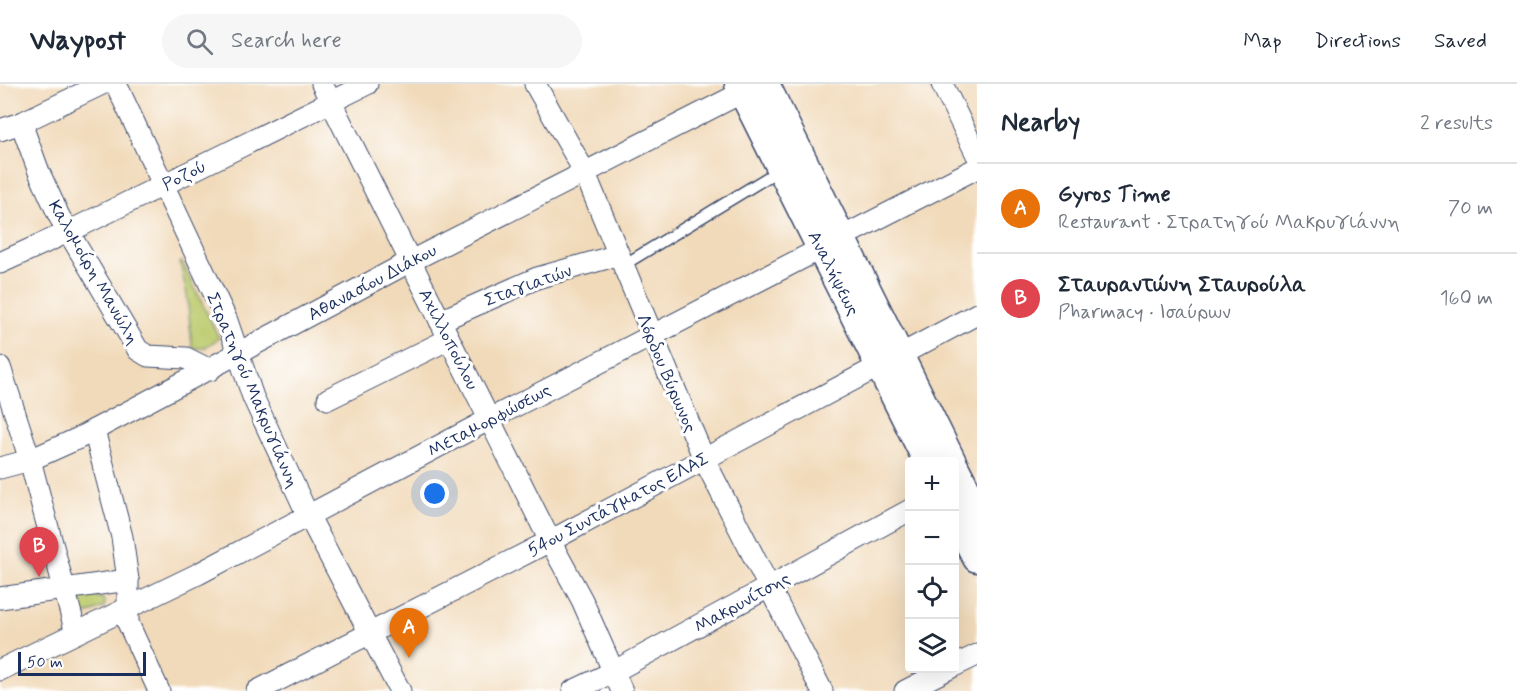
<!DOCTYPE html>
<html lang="en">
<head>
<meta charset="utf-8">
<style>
	:root { --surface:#fff; --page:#f6f6f7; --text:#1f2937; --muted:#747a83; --line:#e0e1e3; --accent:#2563eb }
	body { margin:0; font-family:Mynerve,sans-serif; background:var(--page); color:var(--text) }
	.controls { position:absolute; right:18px; bottom:18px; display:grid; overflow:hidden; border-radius:6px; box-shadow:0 6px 24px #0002 }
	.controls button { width:54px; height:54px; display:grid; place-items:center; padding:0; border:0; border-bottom:2px solid var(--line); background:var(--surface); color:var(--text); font:30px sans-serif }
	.scale { position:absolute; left:18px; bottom:15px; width:128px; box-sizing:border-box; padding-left:6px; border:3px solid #1b2f5e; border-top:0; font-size:16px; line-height:21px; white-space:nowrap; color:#1b2f5e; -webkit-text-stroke:4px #fff; paint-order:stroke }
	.you { position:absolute; left:435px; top:410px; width:21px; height:21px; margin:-15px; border:4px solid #fff; border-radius:50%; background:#1a73e8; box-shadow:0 0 0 9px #1a73e833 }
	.badge { display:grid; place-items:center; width:39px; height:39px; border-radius:50%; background:var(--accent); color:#fff; font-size:20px; font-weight:700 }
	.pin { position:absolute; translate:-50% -50px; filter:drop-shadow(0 2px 3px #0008) }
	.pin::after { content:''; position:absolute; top:32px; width:21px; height:18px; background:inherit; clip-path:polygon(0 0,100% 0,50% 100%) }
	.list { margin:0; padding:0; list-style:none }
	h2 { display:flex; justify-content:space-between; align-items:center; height:78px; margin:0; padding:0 24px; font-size:26px }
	h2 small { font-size:20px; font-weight:400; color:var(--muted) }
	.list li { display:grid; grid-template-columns:39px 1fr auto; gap:18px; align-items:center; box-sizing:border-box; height:90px; padding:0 24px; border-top:2px solid var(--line) }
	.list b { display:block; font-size:22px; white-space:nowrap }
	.list p { margin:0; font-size:20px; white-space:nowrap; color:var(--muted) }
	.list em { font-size:20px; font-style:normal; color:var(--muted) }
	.icon { flex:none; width:33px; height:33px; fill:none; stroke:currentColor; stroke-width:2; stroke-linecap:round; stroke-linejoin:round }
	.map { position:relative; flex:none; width:977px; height:607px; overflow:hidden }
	header { display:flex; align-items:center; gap:36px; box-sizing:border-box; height:84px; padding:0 30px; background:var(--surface); border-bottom:2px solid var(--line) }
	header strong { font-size:28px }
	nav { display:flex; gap:33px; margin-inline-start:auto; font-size:21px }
	.search { width:420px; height:54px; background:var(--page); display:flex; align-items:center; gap:15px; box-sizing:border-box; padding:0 21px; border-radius:33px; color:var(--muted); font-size:22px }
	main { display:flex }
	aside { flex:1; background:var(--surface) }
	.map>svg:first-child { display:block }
	.green { fill:#bcca6c; stroke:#6c7c65; stroke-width:1.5 }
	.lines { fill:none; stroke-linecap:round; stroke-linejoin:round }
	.lane-casing { stroke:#3b496c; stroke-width:13 }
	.street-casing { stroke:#3b496c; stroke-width:23 }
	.secondary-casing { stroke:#3b496c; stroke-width:31 }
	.lane { stroke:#fff; stroke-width:10 }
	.street { stroke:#fff; stroke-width:21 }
	.secondary { stroke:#fff; stroke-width:28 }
	.labels { text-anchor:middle; stroke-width:6; stroke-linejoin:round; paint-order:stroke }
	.street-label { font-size:18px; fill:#1b2f5e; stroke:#fff }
</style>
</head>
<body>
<header>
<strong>Waypost</strong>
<div class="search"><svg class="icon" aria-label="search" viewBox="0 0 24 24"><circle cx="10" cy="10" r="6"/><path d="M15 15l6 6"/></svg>Search here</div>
<nav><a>Map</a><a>Directions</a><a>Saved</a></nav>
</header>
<main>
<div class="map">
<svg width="977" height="607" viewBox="0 0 977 607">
	<rect width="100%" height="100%" fill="#fff"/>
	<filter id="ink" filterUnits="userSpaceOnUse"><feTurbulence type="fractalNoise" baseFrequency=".0167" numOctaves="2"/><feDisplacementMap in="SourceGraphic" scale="12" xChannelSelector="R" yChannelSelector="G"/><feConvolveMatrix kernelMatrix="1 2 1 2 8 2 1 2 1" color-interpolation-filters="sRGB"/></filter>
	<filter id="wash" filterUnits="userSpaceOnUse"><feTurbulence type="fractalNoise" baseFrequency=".008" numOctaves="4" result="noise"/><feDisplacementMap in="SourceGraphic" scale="24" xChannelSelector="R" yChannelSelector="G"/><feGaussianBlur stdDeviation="1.35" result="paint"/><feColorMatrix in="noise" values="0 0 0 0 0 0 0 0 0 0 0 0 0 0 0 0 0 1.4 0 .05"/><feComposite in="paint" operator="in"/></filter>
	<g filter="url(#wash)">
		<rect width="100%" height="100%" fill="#f1daba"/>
		<g class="green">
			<path d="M182,178l37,76 -15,10h-11l-1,-3 -5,-51 -7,-31z"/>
			<path d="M89,509l14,6 2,4 -1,4 -20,9 -3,-1 -3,-20z"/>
		</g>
	</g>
	<g filter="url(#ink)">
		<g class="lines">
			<defs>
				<path id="lane" d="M622,182l159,-97"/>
				<g id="street">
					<path d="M116,0l111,237 26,76 51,110 96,184"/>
					<path d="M322,0l228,457 32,59 40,91"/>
					<path d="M535,0l49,87 120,288 118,232"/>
					<path d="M942,0l35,71"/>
					<path d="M21,39l18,49 20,44 79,134 10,6 38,2 24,12"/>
					<path d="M0,46l21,-7 81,-39"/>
					<path d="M840,154l137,-70"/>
					<path d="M0,179l68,-31 299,-148"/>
					<path d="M440,237l97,-43 81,-23"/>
					<path d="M0,283l30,93 46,173"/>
					<path d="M328,315l121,-60"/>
					<path d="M94,346l28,107 6,43v43l31,68"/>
					<path d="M0,384l30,-8 49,-22 330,-176 334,-170"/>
					<path d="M0,514l128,-18"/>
					<path d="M954,582l23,-11"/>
					<path d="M0,586l198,-96 292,-155 332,-171"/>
					<path d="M257,607l293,-150 427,-227"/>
					<path d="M573,607l40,-19 297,-162"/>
					<path d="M905,607l45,-23"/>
				</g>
				<g id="secondary">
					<path d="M739,0l189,378"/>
					<path d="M765,0l187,378"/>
					<path d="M954,382l23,45"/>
					<path d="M954,430l23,44"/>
				</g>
			</defs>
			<use href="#lane" class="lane-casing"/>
			<use href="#street" class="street-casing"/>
			<use href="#secondary" class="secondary-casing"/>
			<use href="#lane" class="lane"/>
			<use href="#street" class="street"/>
			<use href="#secondary" class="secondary"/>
		</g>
	</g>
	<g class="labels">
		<g class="street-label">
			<text transform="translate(184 91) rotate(-27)" y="6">Ροζού</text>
			<text transform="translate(94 188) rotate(60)" y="6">Καλομοίρη Μανώλη</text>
			<text transform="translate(834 189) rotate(63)" y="6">Αναλήψεως</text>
			<text transform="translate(372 198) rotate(-28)" y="6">Αθανασίου Διάκου</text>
			<text transform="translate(528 201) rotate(-20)" y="6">Σταγιατών</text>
			<text transform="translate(449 255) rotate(63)" y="6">Αχιλλοπούλου</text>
			<text transform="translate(667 289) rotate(67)" y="6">Λόρδου Βύρωνος</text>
			<text transform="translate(253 306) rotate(67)" y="6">Στρατηγού Μακρυγιάννη</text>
			<text transform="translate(489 336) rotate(-28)" y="6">Μεταμορφώσεως</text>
			<text transform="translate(618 420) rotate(-28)" y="6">54ου Συντάγματος ΕΛΑΣ</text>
			<text transform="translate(742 518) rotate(-29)" y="6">Μακρυνίτσης</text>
		</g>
	</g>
</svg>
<div class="controls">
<button>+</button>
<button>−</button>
<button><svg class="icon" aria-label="locate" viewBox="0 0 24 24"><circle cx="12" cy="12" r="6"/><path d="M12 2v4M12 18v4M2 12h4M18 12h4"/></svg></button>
<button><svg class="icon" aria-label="layers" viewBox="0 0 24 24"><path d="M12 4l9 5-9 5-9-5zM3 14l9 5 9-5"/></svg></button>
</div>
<div class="scale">50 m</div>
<div class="you"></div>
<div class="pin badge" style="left:409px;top:574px;background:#e8710a">A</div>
<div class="pin badge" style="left:39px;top:493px;background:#e0444e">B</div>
</div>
<aside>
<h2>Nearby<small>2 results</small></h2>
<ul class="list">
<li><span class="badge" style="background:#e8710a">A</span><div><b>Gyros Time</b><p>Restaurant · Στρατηγού Μακρυγιάννη</p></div><em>70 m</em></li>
<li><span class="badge" style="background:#e0444e">B</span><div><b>Σταυραντώνη Σταυρούλα</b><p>Pharmacy · Ισαύρων</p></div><em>160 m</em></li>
</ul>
</aside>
</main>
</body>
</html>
